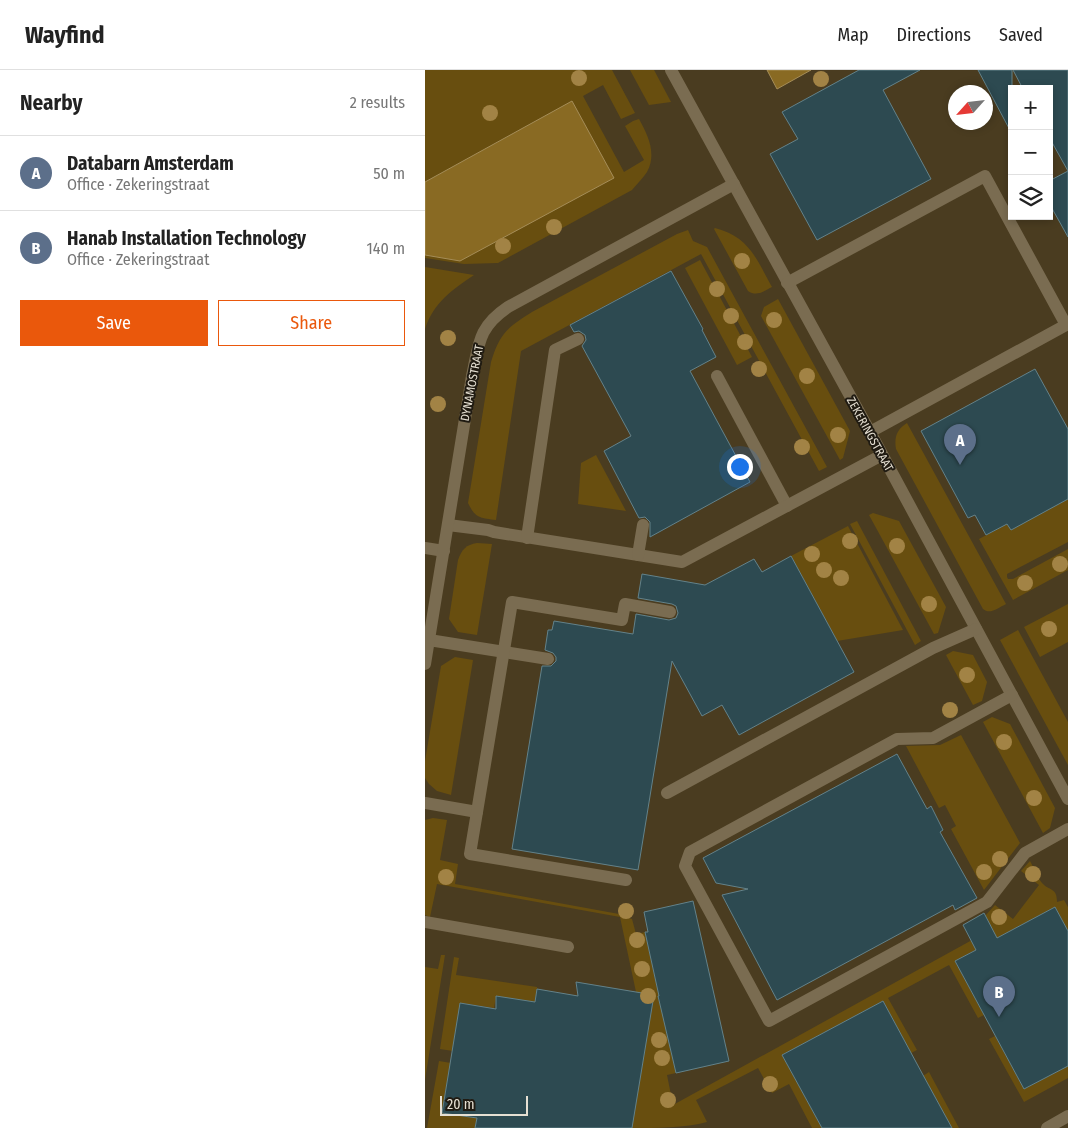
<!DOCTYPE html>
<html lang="en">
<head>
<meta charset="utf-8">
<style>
	:root { --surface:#fff; --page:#f2f2f2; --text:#222; --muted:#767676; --line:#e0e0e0; --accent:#ea580c }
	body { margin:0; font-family:"Fira Sans Condensed",sans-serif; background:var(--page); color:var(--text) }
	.controls { position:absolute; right:15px; top:15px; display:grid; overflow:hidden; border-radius:0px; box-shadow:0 2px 8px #0003 }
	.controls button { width:45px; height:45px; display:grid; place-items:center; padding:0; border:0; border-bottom:1px solid var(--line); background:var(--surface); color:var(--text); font:25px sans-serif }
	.compass { position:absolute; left:523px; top:15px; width:45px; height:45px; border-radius:50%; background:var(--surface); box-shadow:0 2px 8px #0003; rotate:243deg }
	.scale { position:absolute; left:15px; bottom:12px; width:88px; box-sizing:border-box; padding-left:5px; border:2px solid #e6e0d3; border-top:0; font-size:14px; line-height:18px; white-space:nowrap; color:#e6e0d3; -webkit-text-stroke:4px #201b12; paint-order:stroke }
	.you { position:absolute; left:314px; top:396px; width:18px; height:18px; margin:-12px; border:4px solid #fff; border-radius:50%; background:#1a73e8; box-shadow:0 0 0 8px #1a73e833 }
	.badge { display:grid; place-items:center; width:32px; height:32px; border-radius:50%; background:var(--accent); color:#fff; font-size:16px; font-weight:700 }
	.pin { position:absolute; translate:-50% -41px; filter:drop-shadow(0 1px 2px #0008) }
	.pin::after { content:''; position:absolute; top:26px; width:18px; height:15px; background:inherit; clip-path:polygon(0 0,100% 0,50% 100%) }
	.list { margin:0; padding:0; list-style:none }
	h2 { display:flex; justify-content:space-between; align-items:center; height:65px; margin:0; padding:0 20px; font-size:21px }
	h2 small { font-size:16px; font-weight:400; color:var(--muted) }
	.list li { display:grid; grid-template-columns:32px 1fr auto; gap:15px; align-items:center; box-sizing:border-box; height:75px; padding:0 20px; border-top:1px solid var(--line) }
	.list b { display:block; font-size:19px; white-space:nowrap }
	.list p { margin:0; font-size:16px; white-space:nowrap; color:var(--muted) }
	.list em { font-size:16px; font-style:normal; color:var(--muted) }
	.actions { display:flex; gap:10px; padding:15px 20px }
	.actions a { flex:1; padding:11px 0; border:1px solid var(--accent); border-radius:0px; text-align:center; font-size:18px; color:var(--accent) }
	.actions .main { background:var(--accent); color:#fff }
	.icon { flex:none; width:28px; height:28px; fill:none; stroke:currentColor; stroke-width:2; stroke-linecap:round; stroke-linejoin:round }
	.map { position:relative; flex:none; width:643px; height:1058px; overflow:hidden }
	header { display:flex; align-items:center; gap:30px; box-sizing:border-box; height:70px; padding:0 25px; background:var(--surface); border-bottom:1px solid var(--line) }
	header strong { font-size:24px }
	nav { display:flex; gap:28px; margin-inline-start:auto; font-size:18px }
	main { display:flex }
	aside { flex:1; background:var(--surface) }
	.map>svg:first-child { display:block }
	.built { fill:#4a3c20; fill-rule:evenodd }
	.green { fill:#684e0f }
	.water { fill:#896a23; stroke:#a58d58 }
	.building { fill:#2d4a51; stroke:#63828a }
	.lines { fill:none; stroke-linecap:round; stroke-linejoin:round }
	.minor { stroke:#7a6c51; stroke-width:12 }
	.tree { fill:#a28345 }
	.labels { text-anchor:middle; stroke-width:4; stroke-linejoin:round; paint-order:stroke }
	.street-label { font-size:12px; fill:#e6e0d3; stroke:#201b12 }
</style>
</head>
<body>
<header>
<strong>Wayfind</strong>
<nav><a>Map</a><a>Directions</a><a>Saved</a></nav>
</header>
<main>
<aside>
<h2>Nearby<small>2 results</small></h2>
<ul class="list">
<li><span class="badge" style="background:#5c6f8a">A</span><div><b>Databarn Amsterdam</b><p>Office · Zekeringstraat</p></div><em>50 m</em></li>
<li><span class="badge" style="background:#5c6f8a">B</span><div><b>Hanab Installation Technology</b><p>Office · Zekeringstraat</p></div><em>140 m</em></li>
</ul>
<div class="actions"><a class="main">Save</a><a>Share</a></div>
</aside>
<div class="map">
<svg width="643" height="1058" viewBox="0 0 643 1058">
	<rect width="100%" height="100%" fill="#3d321d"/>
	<path class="built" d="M0,0h643v1058h-643zM587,19h37v127h-37zM530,22h30v30h-30z"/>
	<g class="green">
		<path d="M0,0h187l23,43 -14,6 -18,-34 -20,11 41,76 20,-12 -19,-34 8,-5 6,-2c9,16 18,35 8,53 -4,6 -10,12 -15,18l-134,73 -34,1 -39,-6v-3l35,5 112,-158 -147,80z"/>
		<path d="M205,0h24l17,32 -22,3z"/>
		<path d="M290,158c34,9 41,30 57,59 -8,4 -15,10 -24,4l-34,-62z"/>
		<path d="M263,160l5,11 14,6 120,220 -8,4 -118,-217 -180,97 -25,169c-16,-2 -21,-2 -28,-17l23,-141c9,-29 16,-34 41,-50l145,-78z"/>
		<path d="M275,190l52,97 -15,8 -52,-97z"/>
		<path d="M0,197l49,8c-22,15 -40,27 -49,54z"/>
		<path d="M353,229l72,132 -7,27 -3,2 -79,-144 3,-9z"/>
		<path d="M482,353l99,181c-8,4 -16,11 -23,5l-87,-160c-2,-12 1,-20 11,-26z"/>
		<path d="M171,385l30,56 -48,-7 3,-41z"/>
		<path d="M643,429v43l-61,32v3l1,2h5l55,-30v21l-55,30 -34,-61 28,-15 3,3z"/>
		<path d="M448,443l26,8 47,86 -8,26 -4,1 -65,-119z"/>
		<path d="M432,451l64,120 -6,4 -65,-121z"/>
		<path d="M423,456l55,104 -66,11 -46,-85z"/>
		<path d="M52,473l15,1 -15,91 -19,-3 -9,-13 9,-59c4,-11 8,-15 19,-17z"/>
		<path d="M643,534v38l-28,15 -16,-30z"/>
		<path d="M593,560l50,92v43l-68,-125z"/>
		<path d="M528,581l20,4 14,27 -5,19 -9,4 -27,-50z"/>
		<path d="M30,587l18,3 -22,135 -14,-4 -8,-7 -4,-6v-17l16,-95z"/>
		<path d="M567,647l18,7 45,84 -5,20 -7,5 -60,-111z"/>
		<path d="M536,665l59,108 -36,47 -33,-61 5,-3 -11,-21 -6,3 -33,-62 34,-1z"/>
		<path d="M8,748l14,2 -7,40 18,4 -3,20 175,32 -1,2 3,1 4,15 9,-2 31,141 -9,2 6,30 319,-176 -7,-13 10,-11 18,14 26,-34 -18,-14 9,-10c4,7 7,16 12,22 7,8 15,4 15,19l7,-2 4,7v24l-13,-24 -100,54 29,54 -6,3 -29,-53 -61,33 29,52 -6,3 -28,-52 -101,54 40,73h-10l-23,-44 -17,9 -14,-25 -62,32 11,22c-21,6 -52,6 -75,6l4,-136 -16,-75 -183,-33 -7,33 -5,-2v-95z"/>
		<path d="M16,885h4l-20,125v-113l13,2z"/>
		<path d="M29,887l5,1 -3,17 81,12v2l-2,13 -39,-6 -2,12 -33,-5 -8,48 -13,-2z"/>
		<path d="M570,966l29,53 44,-23v12l-44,24 -35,-63z"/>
		<path d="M14,991l12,2 -9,49 35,6 -2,10h-48z"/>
		<path d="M504,1002l30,56h-7l-29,-52z"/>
	</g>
	<g class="water">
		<path d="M342,0h44l-34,19z"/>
		<path d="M147,31l42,77 -154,83 -35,-6v-73z"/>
	</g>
	<g class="building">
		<path d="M434,0h61l-37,20 48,89 -114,61 -47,-86 28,-15 -16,-27z"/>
		<path d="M553,0h34v64z"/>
		<path d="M588,0h55v101l-19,-34v-48h-26z"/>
		<path d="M643,101v66l-19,-34v-22z"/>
		<path d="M246,201l32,58 -1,1 14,27 -26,14 60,111 -100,55v-15l-5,-5 -6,1 -35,-67 27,-15 -49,-90 4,-6 -1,-5 -6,-4 -5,1 -4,-7z"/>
		<path d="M610,299l33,60v70l-55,30 -2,1 -4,-6 -21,11 -11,-20 -7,3 -47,-87z"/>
		<path d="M366,486l63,116 -115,63 -17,-30 -20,11 -30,-55 -34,209 -126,-21 30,-183h9l5,-5v-4l-3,-4 -8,-3 3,-20h4l2,-9 79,13 3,-20 33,6 7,-2 2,-5 -2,-7 -4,-2 -34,-6 4,-24 63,11 49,-26 8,13z"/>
		<path d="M472,684l30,55 4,-3 12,24 -3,2 37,66 -22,12 -2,-5 -176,95 -55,-105 26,-6 -32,-6 -13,-25z"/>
		<path d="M268,831l36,160 -53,12 -18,-77h1l-14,-64h3l-4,-20z"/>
		<path d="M630,837l13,24v135l-44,23 -69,-128 21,-11 -13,-25 21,-12 13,25z"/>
		<path d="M151,912l78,13 -22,133h-157l2,-10 -35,-5 18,-110 36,6v-13l39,6 2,-13 41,7z"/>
		<path d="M458,931l40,74 29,53h-130l-40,-73z"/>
	</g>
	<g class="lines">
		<g class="minor">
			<path d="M246,0l199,362 198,367"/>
			<path d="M362,213l198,-107 81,149 -196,107"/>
			<path d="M292,306l70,130"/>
			<path d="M23,455l40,5 6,2 188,30 200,-107"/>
			<path d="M102,468l28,-188 23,-11"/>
			<path d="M0,478l19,3"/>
			<path d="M213,485l5,-30"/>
			<path d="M4,570l119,19"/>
			<path d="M0,594l47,-288c7,-32 6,-49 36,-69l226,-123"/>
			<path d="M587,625l-79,43 -36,1 -207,113 -5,14 84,155 218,-119 38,-49 43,-24"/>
			<path d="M242,723l266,-145 43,-19"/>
			<path d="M0,733l52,9"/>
			<path d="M201,810l-156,-26 42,-252 110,18 3,-16 45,8"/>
			<path d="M0,852l143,25"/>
			<path d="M622,1058l21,-12"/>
		</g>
	</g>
	<g class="tree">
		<circle cx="154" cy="8" r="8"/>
		<circle cx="396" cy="9" r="8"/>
		<circle cx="65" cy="43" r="8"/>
		<circle cx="129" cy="157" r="8"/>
		<circle cx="78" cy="176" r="8"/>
		<circle cx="317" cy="191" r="8"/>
		<circle cx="292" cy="219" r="8"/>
		<circle cx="306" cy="246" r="8"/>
		<circle cx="349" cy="250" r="8"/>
		<circle cx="23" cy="268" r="8"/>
		<circle cx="320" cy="272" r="8"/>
		<circle cx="334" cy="299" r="8"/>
		<circle cx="382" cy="306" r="8"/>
		<circle cx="13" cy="334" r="8"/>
		<circle cx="413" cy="365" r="8"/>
		<circle cx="377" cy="377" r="8"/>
		<circle cx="425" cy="471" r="8"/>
		<circle cx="472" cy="476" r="8"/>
		<circle cx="387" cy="484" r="8"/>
		<circle cx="635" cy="494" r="8"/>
		<circle cx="399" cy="500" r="8"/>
		<circle cx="416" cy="508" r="8"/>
		<circle cx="600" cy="513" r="8"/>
		<circle cx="504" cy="534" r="8"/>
		<circle cx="624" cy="559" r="8"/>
		<circle cx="542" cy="605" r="8"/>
		<circle cx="525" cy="640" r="8"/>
		<circle cx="579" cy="672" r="8"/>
		<circle cx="609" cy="728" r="8"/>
		<circle cx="575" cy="789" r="8"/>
		<circle cx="559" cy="802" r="8"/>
		<circle cx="608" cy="804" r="8"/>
		<circle cx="21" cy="807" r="8"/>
		<circle cx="201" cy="841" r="8"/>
		<circle cx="574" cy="847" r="8"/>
		<circle cx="212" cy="870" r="8"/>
		<circle cx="217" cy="899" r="8"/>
		<circle cx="223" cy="926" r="8"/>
		<circle cx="234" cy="970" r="8"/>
		<circle cx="237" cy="988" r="8"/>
		<circle cx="345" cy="1014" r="8"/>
		<circle cx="243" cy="1030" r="8"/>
	</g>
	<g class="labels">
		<g class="street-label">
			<text transform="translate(47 313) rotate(-79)" y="4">DYNAMOSTRAAT</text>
			<text transform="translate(445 364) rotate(61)" y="4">ZEKERINGSTRAAT</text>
		</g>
	</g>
</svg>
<div class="controls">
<button>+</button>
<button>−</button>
<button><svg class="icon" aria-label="layers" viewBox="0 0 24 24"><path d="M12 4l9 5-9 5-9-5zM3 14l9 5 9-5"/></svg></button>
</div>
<svg class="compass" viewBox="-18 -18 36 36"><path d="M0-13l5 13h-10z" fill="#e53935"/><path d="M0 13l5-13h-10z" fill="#767676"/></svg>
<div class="scale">20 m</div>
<div class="you"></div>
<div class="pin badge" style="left:535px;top:395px;background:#5c6f8a">A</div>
<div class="pin badge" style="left:574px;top:947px;background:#5c6f8a">B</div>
</div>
</main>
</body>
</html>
